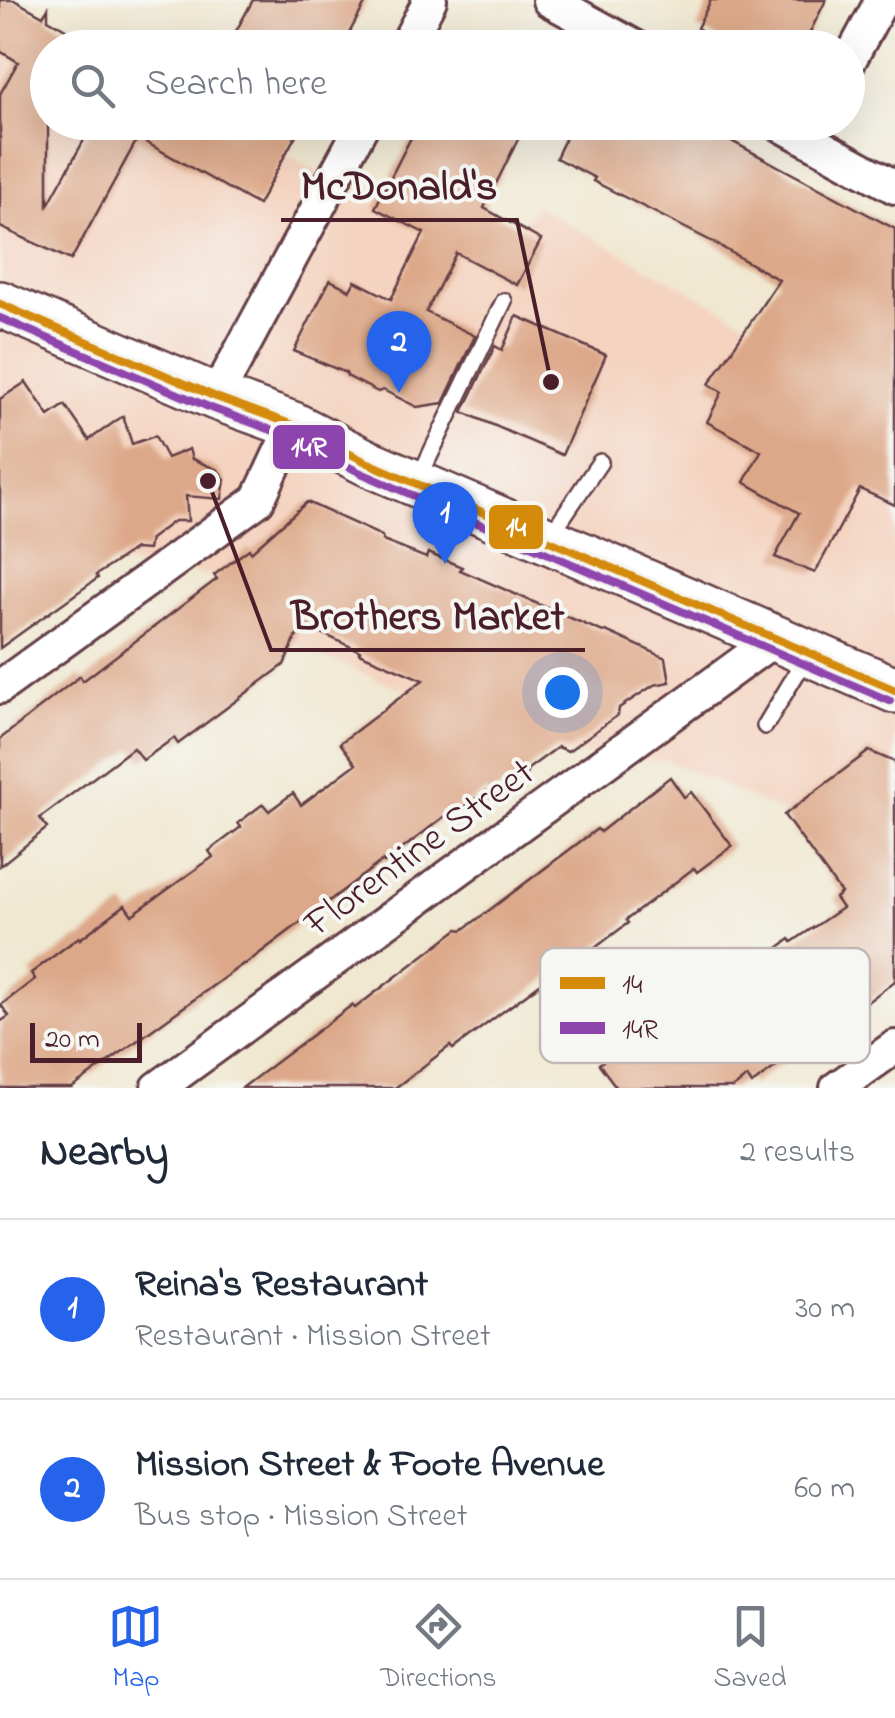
<!DOCTYPE html>
<html lang="en">
<head>
<meta charset="utf-8">
<style>
	:root { --surface:#fff; --page:#f6f6f7; --text:#1f2937; --muted:#747a83; --line:#e0e1e3; --accent:#2563eb }
	body { margin:0; font-family:"Indie Flower",sans-serif; background:var(--page); color:var(--text) }
	.scale { position:absolute; left:30px; bottom:25px; width:112px; box-sizing:border-box; padding-left:10px; border:5px solid #4a1f2b; border-top:0; font-size:28px; line-height:35px; white-space:nowrap; color:#4a1f2b; -webkit-text-stroke:8px #f6f6f2; paint-order:stroke }
	.you { position:absolute; left:562px; top:692px; width:35px; height:35px; margin:-25px; border:8px solid #fff; border-radius:50%; background:#1a73e8; box-shadow:0 0 0 15px #1a73e833 }
	.badge { display:grid; place-items:center; width:65px; height:65px; border-radius:50%; background:var(--accent); color:#fff; font-size:32px; font-weight:700 }
	.pin { position:absolute; translate:-50% -82px; filter:drop-shadow(0 2px 5px #0008) }
	.pin::after { content:''; position:absolute; top:52px; width:35px; height:30px; background:inherit; clip-path:polygon(0 0,100% 0,50% 100%) }
	.list { margin:0; padding:0; list-style:none }
	h2 { display:flex; justify-content:space-between; align-items:center; height:130px; margin:0; padding:0 40px; font-size:42px }
	h2 small { font-size:32px; font-weight:400; color:var(--muted) }
	.list li { display:grid; grid-template-columns:65px 1fr auto; gap:30px; align-items:center; box-sizing:border-box; height:180px; padding:0 40px; border-top:2px solid var(--line) }
	.list b { display:block; font-size:38px; white-space:nowrap }
	.list p { margin:0; font-size:32px; white-space:nowrap; color:var(--muted) }
	.list em { font-size:32px; font-style:normal; color:var(--muted) }
	.icon { flex:none; width:55px; height:55px; fill:none; stroke:currentColor; stroke-width:2; stroke-linecap:round; stroke-linejoin:round }
	.map { position:relative; flex:none; width:895px; height:1088px; overflow:hidden }
	.search { position:absolute; background:var(--surface); box-shadow:0 10px 40px #0002; left:30px; right:30px; top:30px; height:110px; display:flex; align-items:center; gap:25px; box-sizing:border-box; padding:0 35px; border-radius:55px; color:var(--muted); font-size:38px }
	.sheet { height:490px; background:var(--surface) }
	nav { display:flex; justify-content:space-around; align-items:center; box-sizing:border-box; height:140px; border-top:2px solid var(--line); background:var(--surface); font-size:28px; color:var(--muted) }
	nav a { display:grid; justify-items:center; gap:5px }
	nav .on { color:var(--accent) }
	.map>svg:first-child { display:block }
	.built { fill:#f4d3c0 }
	.building { fill:#dda889 }
	.lines { fill:none; stroke-linecap:round; stroke-linejoin:round }
	.service-casing { stroke:#633d44; stroke-width:20 }
	.minor-casing { stroke:#633d44; stroke-width:38 }
	.secondary-casing { stroke:#633d44; stroke-width:50 }
	.service { stroke:#fff; stroke-width:15 }
	.minor { stroke:#fff; stroke-width:32 }
	.secondary { stroke:#fff; stroke-width:45 }
	.bus-1-casing { stroke:#f6f6f2; stroke-width:15 }
	.bus-2-casing { stroke:#f6f6f2; stroke-width:15 }
	.bus-1 { stroke:#d48b09; stroke-width:8 }
	.bus-2 { stroke:#8e44ad; stroke-width:8 }
	.labels { text-anchor:middle; stroke-width:8; stroke-linejoin:round; paint-order:stroke }
	.street-label { font-size:40px; fill:#4a1f2b; stroke:#f6f6f2 }
	.key { fill:#f6f6f2; stroke:#c2b6b6; stroke-width:2.5 }
	.key-label { font-size:28px; fill:#4a1f2b }
	.leader { fill:none; stroke:#4a1f2b; stroke-width:4 }
	.callout-dot { fill:#4a1f2b; stroke:#f6f6f2; stroke-width:4 }
	.callout-label { font-size:42px; text-anchor:middle; font-weight:bold; fill:#4a1f2b; stroke:#f6f6f2; stroke-width:8; stroke-linejoin:round; paint-order:stroke }
	.line-badge { stroke:#f6f6f2; stroke-width:4 }
	.badge-label { font-size:28px; text-anchor:middle; font-weight:bold; fill:#fff }
</style>
</head>
<body>
<div class="map">
<svg width="895" height="1088" viewBox="0 0 895 1088">
	<rect width="100%" height="100%" fill="#f6f6f2"/>
	<filter id="ink" filterUnits="userSpaceOnUse"><feTurbulence type="fractalNoise" baseFrequency=".01" numOctaves="2"/><feDisplacementMap in="SourceGraphic" scale="20" xChannelSelector="R" yChannelSelector="G"/><feConvolveMatrix kernelMatrix="1 2 1 2 8 2 1 2 1" color-interpolation-filters="sRGB"/></filter>
	<filter id="wash" filterUnits="userSpaceOnUse"><feTurbulence type="fractalNoise" baseFrequency=".0048" numOctaves="4" result="noise"/><feDisplacementMap in="SourceGraphic" scale="40" xChannelSelector="R" yChannelSelector="G"/><feGaussianBlur stdDeviation="2.25" result="paint"/><feColorMatrix in="noise" values="0 0 0 0 0 0 0 0 0 0 0 0 0 0 0 0 0 1.4 0 .05"/><feComposite in="paint" operator="in"/></filter>
	<g filter="url(#wash)">
		<rect width="100%" height="100%" fill="#f0e8d1"/>
		<path class="built" d="M0,0h12l36,48v74l182,1 258,144 48,-61 209,115 150,77v465l-229,-103 -104,-6 -301,-122 -51,-57 -93,-11 -65,-79 -52,33z"/>
		<g id="blocks">
			<g class="building">
				<path d="M0,0h14l29,16 5,-8v11l51,29h-51v157l46,-83h209l-45,83 -120,-67 -67,122 -71,-33v-133l18,-32 -18,-11z"/>
				<path d="M253,0h114l-26,48h-114z"/>
				<path d="M711,0h115l-24,48h-67l-38,-20z"/>
				<path d="M419,122h75l26,13 -36,73 57,32 -24,45 -61,-32 -30,59 49,24 -32,67 -26,4 -34,-17 -5,2 -31,-16 -1,-3 -52,-22 36,-71 20,10 5,-9 36,18 33,-66 -49,-25z"/>
				<path d="M573,122h123l199,107v276l-35,-16 -45,84 -40,-16 24,-44 -55,-31 17,-31 -54,-29 15,-30 -13,-8 70,-104 -68,-39 -118,-60 2,-3 -39,-20z"/>
				<path d="M517,316l89,39 -44,100 -99,-43 32,-66 7,4z"/>
				<path d="M26,382l23,34 16,-11 24,35 34,-24 9,28 23,-8 12,22 22,-9 3,10 26,11 7,9 -3,20 -36,-3 2,25h-14l-24,18 -2,11 -13,-1 -39,26 2,3 -98,70v-249z"/>
				<path d="M307,502l75,34 1,5 43,17 2,-5 34,14 -2,3 87,38 56,24 3,-1 60,27 4,24 -16,3 -35,23 -1,7 -50,36 -10,-4 -30,22 -2,6 -10,8h-7l-19,14 -4,-6 -23,17 -9,1 -70,54 -2,-2 -138,104 -1,-1 -171,124h-72v-66l9,-6 -8,-11 34,-26 -4,-6 48,-36 1,2 45,-34 7,10 81,-58 -4,-6 32,-24 -3,-4 25,-19 6,7 24,-18 8,12 55,-41 -16,-21 83,-63 -64,-27 1,-2 -58,-27 -18,41 -106,79 -4,-6 -31,22 -10,-12 -93,70 7,10 -47,38v-127l80,-63 3,5 134,-102 -3,-4 35,-26 2,3z"/>
				<path d="M869,751l26,11v219l-42,32 -2,-3 -22,17 -19,7 -7,13 -51,37 -5,-7 -14,11h-116l-18,-24 89,-67 -6,-8 24,-18 15,20 69,-52 2,3 50,-34 -7,-10 6,-5 -57,-78z"/>
				<path d="M670,777l14,20 7,-5 41,54 -35,26 -3,-4 -68,52 2,3 -70,53 -2,-4 -103,77 -3,-3 -55,42h-153l110,-83 3,3 103,-79 5,1 134,-101 3,3z"/>
			</g>
		</g>
	</g>
	<g filter="url(#ink)">
		<use href="#blocks" fill-opacity="0" stroke="#633d44" stroke-width="2.5"/>
		<g class="lines">
			<defs>
				<g id="service">
					<path d="M417,482l87,-181"/>
					<path d="M550,536l50,-74"/>
					<path d="M765,726l42,-70"/>
				</g>
				<g id="minor">
					<path d="M549,0l88,48"/>
					<path d="M405,48l25,-48"/>
					<path d="M848,63l34,-63"/>
					<path d="M776,122l119,65"/>
					<path d="M216,397l148,-275"/>
					<path d="M0,687l258,-187 35,-75"/>
					<path d="M158,1088l618,-450"/>
					<path d="M837,1088l58,-41"/>
				</g>
				<path id="secondary" d="M0,304l216,93 77,28 73,37 529,228"/>
			</defs>
			<use href="#service" class="service-casing"/>
			<use href="#minor" class="minor-casing"/>
			<use href="#secondary" class="secondary-casing"/>
			<use href="#service" class="service"/>
			<use href="#minor" class="minor"/>
			<use href="#secondary" class="secondary"/>
			<defs>
				<path id="bus-1" d="M0,304l216,93 77,28 73,37 529,228"/>
				<path id="bus-2" d="M0,318l211,90 77,28 73,37 529,228"/>
			</defs>
			<use href="#bus-1" class="bus-1-casing"/>
			<use href="#bus-2" class="bus-2-casing"/>
			<use href="#bus-1" class="bus-1"/>
			<use href="#bus-2" class="bus-2"/>
		</g>
	</g>
	<g class="labels">
		<g class="street-label">
			<text transform="translate(418 846) rotate(-36)" y="14">Florentine Street</text>
		</g>
	</g>
	<rect x="540" y="948" width="330" height="115" rx="15" class="key"/>
	<rect x="560" y="977" width="45" height="12" fill="#d48b09"/>
	<rect x="560" y="1022" width="45" height="12" fill="#8e44ad"/>
	<g class="key-label">
		<text x="622" y="993">14</text>
		<text x="622" y="1038">14R</text>
	</g>
	<path class="leader" d="M551 382L517 220H281M208 481L271 650H585"/>
	<g class="callout-dot">
		<circle cx="551" cy="382" r="10"/>
		<circle cx="208" cy="481" r="10"/>
	</g>
	<g class="callout-label">
		<text x="399" y="199">McDonald's</text>
		<text x="428" y="629">Brothers Market</text>
	</g>
	<g class="line-badge">
		<rect x="271" y="423" width="76" height="48" rx="10" fill="#8e44ad"/>
		<rect x="487" y="503" width="58" height="48" rx="10" fill="#d48b09"/>
	</g>
	<g class="badge-label">
		<text x="309" y="456">14R</text>
		<text x="516" y="536">14</text>
	</g>
</svg>
<div class="scale">20 m</div>
<div class="you"></div>
<div class="pin badge" style="left:445px;top:564px">1</div>
<div class="pin badge" style="left:399px;top:393px">2</div>
<div class="search"><svg class="icon" aria-label="search" viewBox="0 0 24 24"><circle cx="10" cy="10" r="6"/><path d="M15 15l6 6"/></svg>Search here</div>
</div>
<section class="sheet">
<h2>Nearby<small>2 results</small></h2>
<ul class="list">
<li><span class="badge">1</span><div><b>Reina's Restaurant</b><p>Restaurant · Mission Street</p></div><em>30 m</em></li>
<li><span class="badge">2</span><div><b>Mission Street &amp; Foote Avenue</b><p>Bus stop · Mission Street</p></div><em>60 m</em></li>
</ul>
</section>
<nav>
<a class="on"><svg class="icon" aria-label="map" viewBox="0 0 24 24"><path d="M3 6l6-2 6 2 6-2v14l-6 2-6-2-6 2zM9 4v14M15 6v14"/></svg>Map</a>
<a><svg class="icon" aria-label="directions" viewBox="0 0 24 24"><path d="M12 3l9 9-9 9-9-9zM9 14v-3h6M13 9l2 2-2 2"/></svg>Directions</a>
<a><svg class="icon" aria-label="saved" viewBox="0 0 24 24"><path d="M7 4h10v16l-5-4-5 4z"/></svg>Saved</a>
</nav>
</body>
</html>
